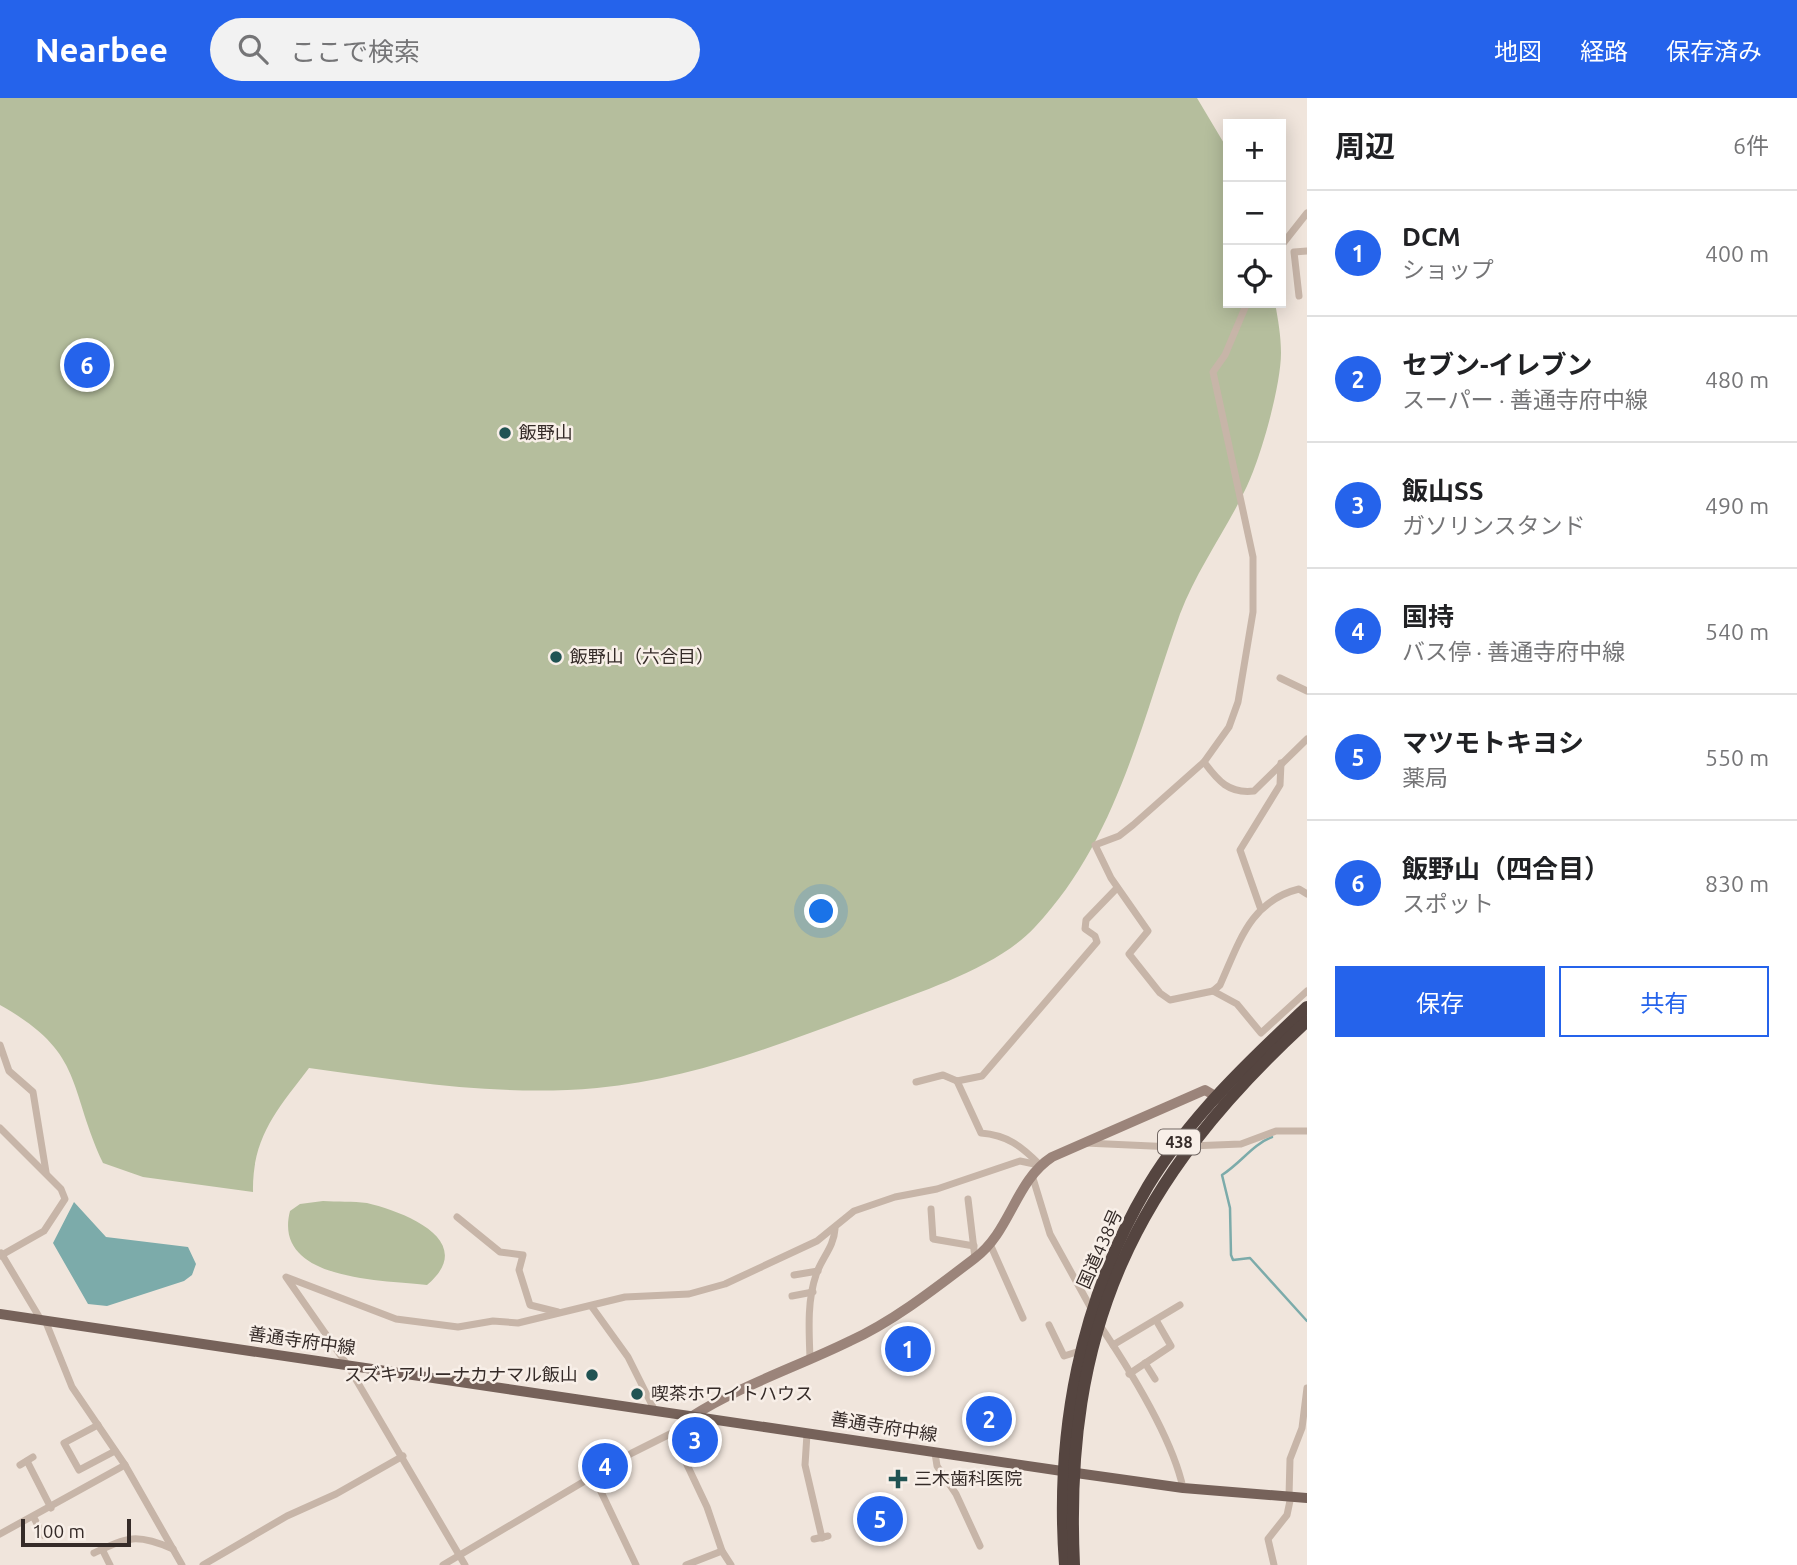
<!DOCTYPE html>
<html lang="ja">
<head>
<meta charset="utf-8">
<style>
	:root { --surface:#fff; --page:#f2f2f2; --text:#202124; --muted:#757577; --line:#e0e0e0; --accent:#2563eb }
	body { margin:0; font-family:Ubuntu,"Noto Sans JP",sans-serif; background:var(--page); color:var(--text) }
	.controls { position:absolute; right:21px; top:21px; display:grid; overflow:hidden; border-radius:0px; box-shadow:0 4px 18px #0003 }
	.controls button { width:63px; height:63px; display:grid; place-items:center; padding:0; border:0; border-bottom:2px solid var(--line); background:var(--surface); color:var(--text); font:35px sans-serif }
	.scale { position:absolute; left:21px; bottom:18px; width:110px; box-sizing:border-box; padding-left:7px; border:4px solid #352b28; border-top:0; font-size:19px; line-height:24px; white-space:nowrap; color:#352b28; -webkit-text-stroke:5px #f8efe8; paint-order:stroke }
	.you { position:absolute; left:822px; top:814px; width:24px; height:24px; margin:-18px; border:5px solid #fff; border-radius:50%; background:#1a73e8; box-shadow:0 0 0 10px #1a73e833 }
	.badge { display:grid; place-items:center; width:46px; height:46px; border-radius:50%; background:var(--accent); color:#fff; font-size:23px; font-weight:700 }
	.pin { position:absolute; translate:-50% -50%; border:4px solid #fff; box-shadow:0 2px 7px #0006 }
	.list { margin:0; padding:0; list-style:none }
	h2 { display:flex; justify-content:space-between; align-items:center; height:91px; margin:0; padding:0 28px; font-size:30px }
	h2 small { font-size:23px; font-weight:400; color:var(--muted) }
	.list li { display:grid; grid-template-columns:46px 1fr auto; gap:21px; align-items:center; box-sizing:border-box; height:126px; padding:0 28px; border-top:2px solid var(--line) }
	.list b { display:block; font-size:26px; white-space:nowrap }
	.list p { margin:0; font-size:23px; white-space:nowrap; color:var(--muted) }
	.list em { font-size:23px; font-style:normal; color:var(--muted) }
	.actions { display:flex; gap:14px; padding:21px 28px }
	.actions a { flex:1; padding:16px 0; border:2px solid var(--accent); border-radius:0px; text-align:center; font-size:24px; color:var(--accent) }
	.actions .main { background:var(--accent); color:#fff }
	.icon { flex:none; width:38px; height:38px; fill:none; stroke:currentColor; stroke-width:2; stroke-linecap:round; stroke-linejoin:round }
	.map { position:relative; flex:none; width:1307px; height:1467px; overflow:hidden }
	header { display:flex; align-items:center; gap:42px; box-sizing:border-box; height:98px; padding:0 35px; background:var(--accent); color:#fff }
	header strong { font-size:33px }
	nav { display:flex; gap:38px; margin-inline-start:auto; font-size:24px }
	.search { width:490px; height:63px; background:var(--page); display:flex; align-items:center; gap:18px; box-sizing:border-box; padding:0 24px; border-radius:38px; color:var(--muted); font-size:26px }
	main { display:flex }
	aside { flex:1; background:var(--surface) }
	.map>svg:first-child { display:block }
	.green { fill:#b5be9d }
	.water { fill:#7cabaa }
	.lines { fill:none; stroke-linecap:round; stroke-linejoin:round }
	.stream { stroke:#7cabaa; stroke-width:2.5 }
	.street { stroke:#c7b5a8; stroke-width:7 }
	.secondary { stroke:#9b847a; stroke-width:10 }
	.primary { stroke:#76625a; stroke-width:10 }
	.highway { stroke:#554540; stroke-width:12 }
	.poi-dot { fill:#205353; stroke:#f8efe8; stroke-width:2.5 }
	.labels { text-anchor:middle; stroke-width:5; stroke-linejoin:round; paint-order:stroke }
	.shield { fill:#f8efe8; stroke:#706662; stroke-width:2 }
	.shield-label { font-size:16px; font-weight:bold; fill:#352b28 }
	.poi-label { font-size:18px; fill:#352b28; stroke:#f8efe8; text-anchor:start }
	.street-label { font-size:18px; fill:#352b28; stroke:#f8efe8 }
</style>
</head>
<body>
<header>
<strong>Nearbee</strong>
<div class="search"><svg class="icon" aria-label="search" viewBox="0 0 24 24"><circle cx="10" cy="10" r="6"/><path d="M15 15l6 6"/></svg>ここで検索</div>
<nav><a>地図</a><a>経路</a><a>保存済み</a></nav>
</header>
<main>
<div class="map">
<svg width="1307" height="1467" viewBox="0 0 1307 1467">
	<rect width="100%" height="100%" fill="#f0e5dc"/>
	<g class="green">
		<path d="M0,0h1197l31,52v153h47c3,16 6,33 6,50 0,32 -20,104 -34,133 -20,43 -50,83 -67,128 -39,109 -63,226 -145,313 -37,40 -110,63 -160,82 -90,33 -181,70 -278,79 -97,9 -193,-7 -288,-20 -32,42 -57,69 -56,124l-110,-15 -40,-14c-36,-78 -18,-110 -103,-158z"/>
		<path d="M323,1103c14,1 30,0 44,2 38,9 112,38 60,82 -44,-5 -155,-4 -137,-74l10,-7z"/>
	</g>
	<path class="water" d="M74,1104l32,35 82,10 8,17 -4,11 -8,6 -77,25 -19,-2 -35,-61z"/>
	<g class="lines">
		<path class="stream" d="M1272,1039c-20,8 -31,26 -50,38l8,33 1,47 2,5 17,-2 57,63"/>
		<g class="street">
			<path d="M1281,148l26,-33"/>
			<path d="M1299,198l-5,-44 13,-1"/>
			<path d="M1247,205l-22,52 -12,17 40,185v55l-15,90 -9,25 -25,35 -71,63 -14,11 -24,9 16,33 37,53 -19,23 31,39 10,7 43,-9 7,-6c19,-42 30,-84 79,-96l8,5"/>
			<path d="M1280,580l27,13"/>
			<path d="M1204,664c14,19 25,32 50,29l53,-52"/>
			<path d="M1260,809l-20,-57 40,-65 1,-22"/>
			<path d="M1213,893l24,13 24,29 46,-42"/>
			<path d="M0,947l9,26 24,21 13,80"/>
			<path d="M957,983l24,52c26,2 40,13 58,31"/>
			<path d="M916,984l27,-7 14,6 25,-5 115,-134 -2,-6 -10,-7 1,-9 31,-32"/>
			<path d="M0,1030l61,61 4,10 -21,32 -44,25"/>
			<path d="M1085,1045l89,4"/>
			<path d="M1190,1048l51,-2 35,-13h31"/>
			<path d="M1032,1077l18,59 42,76"/>
			<path d="M968,1101l7,59"/>
			<path d="M931,1111l2,30 41,7"/>
			<path d="M457,1119l43,35 23,3 -4,15 11,35 28,7"/>
			<path d="M990,1146l33,74"/>
			<path d="M1,1155l40,67"/>
			<path d="M794,1177l24,-4"/>
			<path d="M792,1198l21,-4"/>
			<path d="M592,1209l36,50 27,54"/>
			<path d="M45,1222l27,67 53,78 57,100"/>
			<path d="M1099,1226c29,43 73,113 84,164"/>
			<path d="M1049,1227l15,31 16,-5"/>
			<path d="M1113,1247l67,-40"/>
			<path d="M810,1260c-1,-27 -3,-57 6,-83 5,-16 18,-28 19,-46"/>
			<path d="M1145,1265l10,16"/>
			<path d="M1129,1276l42,-28 -15,-26"/>
			<path d="M98,1327l-34,18 15,27 36,-19"/>
			<path d="M672,1335l35,74 15,44 9,14"/>
			<path d="M807,1336l-2,31 17,73"/>
			<path d="M935,1355l2,13 19,28 24,52"/>
			<path d="M27,1363l24,47"/>
			<path d="M20,1367l13,-8"/>
			<path d="M594,1379l42,88"/>
			<path d="M1289,1398l1,-37 12,-31 5,-40"/>
			<path d="M34,1420l9,17"/>
			<path d="M0,1436l125,-69"/>
			<path d="M814,1441l14,-3"/>
			<path d="M102,1451l8,16"/>
			<path d="M94,1455c34,-16 42,-20 79,-4"/>
			<path d="M203,1467l84,-49 49,-22 67,-38"/>
			<path d="M443,1467l189,-112 40,-20 19,-16"/>
			<path d="M465,1467l-117,-199 -62,-89 110,42 62,8 35,-6 25,2 107,-26 64,-3 36,-10 92,-43 37,-30 41,-14 42,-8 83,-28 19,4"/>
			<path d="M686,1467l36,-14"/>
			<path d="M1274,1467l-6,-26 19,-24 4,-19"/>
		</g>
		<path class="secondary" d="M691,1319c50,-32 106,-50 159,-76 44,-20 87,-54 125,-83 36,-27 40,-77 77,-101l153,-67 17,10"/>
		<path class="primary" d="M0,1216l1062,157 121,17 124,10"/>
		<g class="highway">
			<path d="M1065,1467c-10,-133 15,-264 83,-379 41,-68 102,-126 159,-179"/>
			<path d="M1074,1467c-11,-237 60,-385 233,-544"/>
		</g>
	</g>
	<g class="poi-dot">
		<circle cx="505" cy="335" r="7"/>
		<circle cx="556" cy="559" r="7"/>
		<circle cx="592" cy="1277" r="7"/>
		<circle cx="637" cy="1296" r="7"/>
		<path d="M894.5 1370.5h7v7h7v7h-7v7h-7v-7h-7v-7h7z"/>
	</g>
	<g class="labels">
		<rect class="shield" x="1158" y="1031.5" width="42" height="25" rx="5"/>
		<g class="shield-label">
			<text x="1179" y="1050">438</text>
		</g>
		<g class="poi-label">
			<text x="519" y="341">飯野山</text>
			<text x="570" y="565">飯野山（六合目）</text>
			<text x="578" y="1283" text-anchor="end">スズキアリーナカナマル飯山</text>
			<text x="651" y="1302">喫茶ホワイトハウス</text>
			<text x="914" y="1387">三木歯科医院</text>
		</g>
		<g class="street-label">
			<text transform="translate(1100 1151) rotate(-66)" y="6">国道438号</text>
			<text transform="translate(302 1243) rotate(8)" y="6">善通寺府中線</text>
			<text transform="translate(884 1329) rotate(9)" y="6">善通寺府中線</text>
		</g>
	</g>
</svg>
<div class="controls">
<button>+</button>
<button>−</button>
<button><svg class="icon" aria-label="locate" viewBox="0 0 24 24"><circle cx="12" cy="12" r="6"/><path d="M12 2v4M12 18v4M2 12h4M18 12h4"/></svg></button>
</div>
<div class="scale">100 m</div>
<div class="you"></div>
<div class="pin badge" style="left:908px;top:1251px">1</div>
<div class="pin badge" style="left:989px;top:1321px">2</div>
<div class="pin badge" style="left:695px;top:1342px">3</div>
<div class="pin badge" style="left:605px;top:1368px">4</div>
<div class="pin badge" style="left:880px;top:1421px">5</div>
<div class="pin badge" style="left:87px;top:267px">6</div>
</div>
<aside>
<h2>周辺<small>6件</small></h2>
<ul class="list">
<li><span class="badge">1</span><div><b>DCM</b><p>ショップ</p></div><em>400 m</em></li>
<li><span class="badge">2</span><div><b>セブン-イレブン</b><p>スーパー · 善通寺府中線</p></div><em>480 m</em></li>
<li><span class="badge">3</span><div><b>飯山SS</b><p>ガソリンスタンド</p></div><em>490 m</em></li>
<li><span class="badge">4</span><div><b>国持</b><p>バス停 · 善通寺府中線</p></div><em>540 m</em></li>
<li><span class="badge">5</span><div><b>マツモトキヨシ</b><p>薬局</p></div><em>550 m</em></li>
<li><span class="badge">6</span><div><b>飯野山（四合目）</b><p>スポット</p></div><em>830 m</em></li>
</ul>
<div class="actions"><a class="main">保存</a><a>共有</a></div>
</aside>
</main>
</body>
</html>
